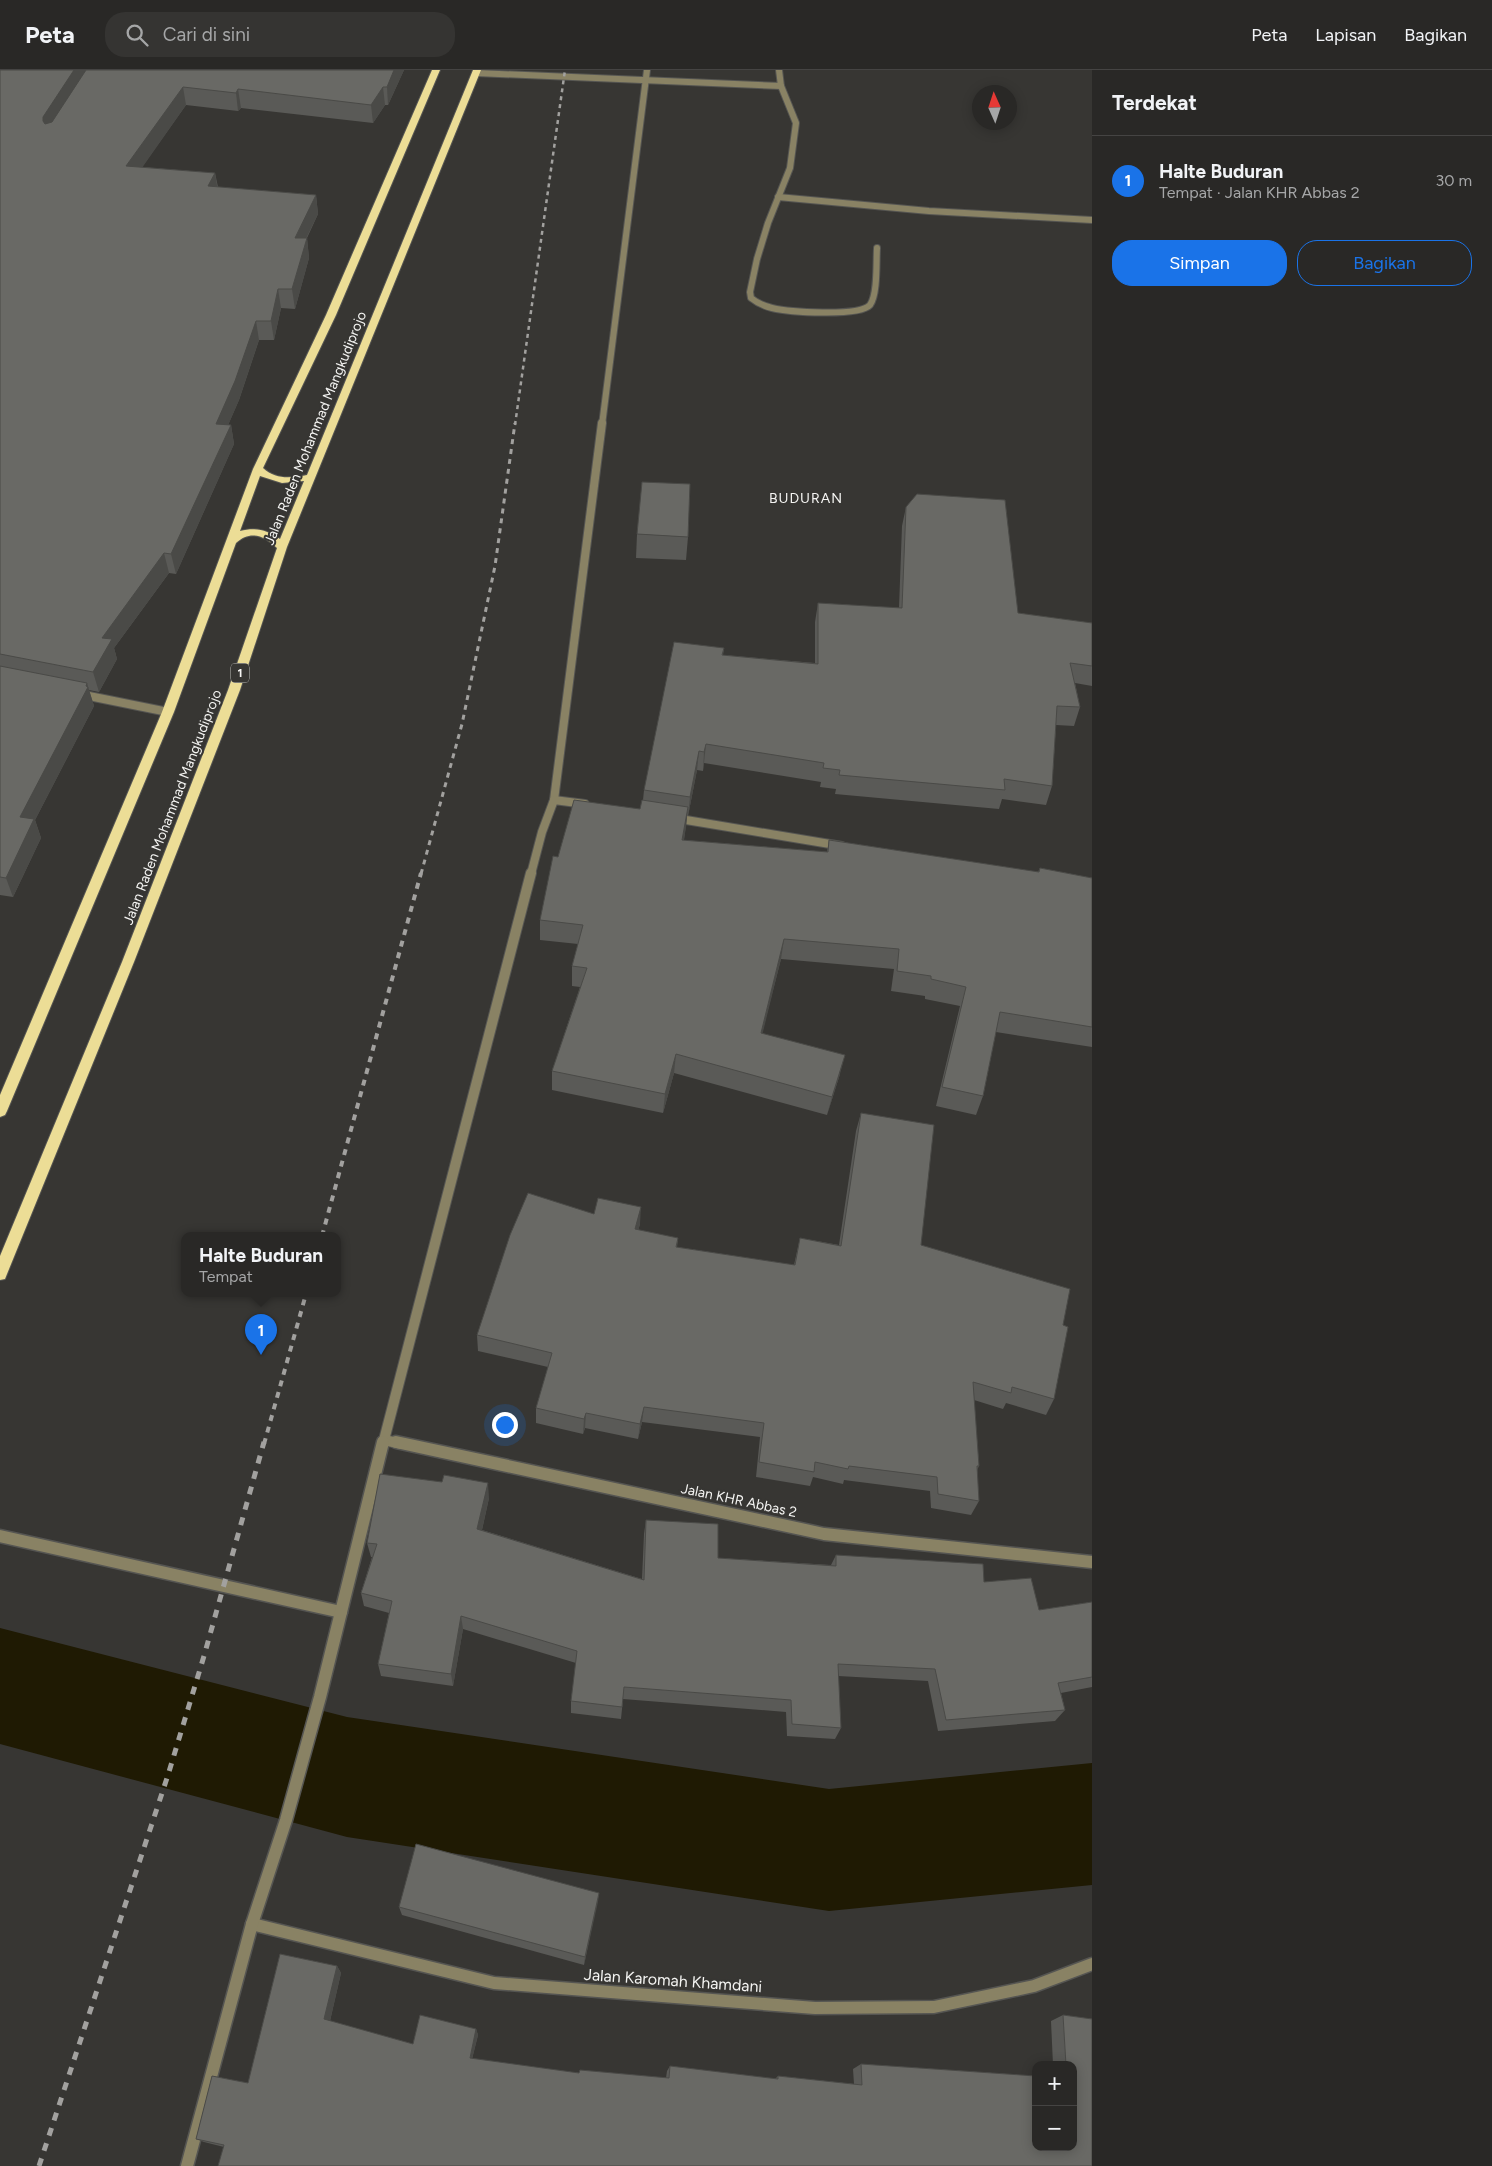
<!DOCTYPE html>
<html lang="id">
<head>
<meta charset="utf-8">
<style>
	:root { --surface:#292826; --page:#353432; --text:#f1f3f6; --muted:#a5a6a7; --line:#454443; --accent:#1a73e8 }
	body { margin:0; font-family:Figtree,sans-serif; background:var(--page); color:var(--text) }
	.controls { position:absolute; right:15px; bottom:15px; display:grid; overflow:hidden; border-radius:10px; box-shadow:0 2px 12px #0003 }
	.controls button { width:45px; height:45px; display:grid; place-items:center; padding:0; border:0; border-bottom:1px solid var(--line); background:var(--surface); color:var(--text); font:25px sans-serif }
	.compass { position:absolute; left:972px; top:15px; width:45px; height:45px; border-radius:50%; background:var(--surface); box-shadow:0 2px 12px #0003; rotate:357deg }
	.you { position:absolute; left:504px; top:1354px; width:18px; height:18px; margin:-12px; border:4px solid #fff; border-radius:50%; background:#1a73e8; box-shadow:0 0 0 8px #1a73e833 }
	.badge { display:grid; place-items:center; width:32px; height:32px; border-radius:50%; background:var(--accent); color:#fff; font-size:16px; font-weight:700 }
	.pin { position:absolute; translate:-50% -41px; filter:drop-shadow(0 1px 2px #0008) }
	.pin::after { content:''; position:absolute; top:26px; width:18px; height:15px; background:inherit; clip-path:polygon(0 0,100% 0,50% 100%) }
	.popup { position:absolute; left:181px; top:1162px; width:160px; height:65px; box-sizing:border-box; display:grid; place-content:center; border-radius:10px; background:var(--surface); filter:drop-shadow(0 1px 4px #0005); font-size:16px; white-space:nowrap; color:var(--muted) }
	.popup b { font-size:19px; color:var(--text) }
	.popup::after { content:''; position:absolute; left:50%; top:100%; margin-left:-10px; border:10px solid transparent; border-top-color:var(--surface) }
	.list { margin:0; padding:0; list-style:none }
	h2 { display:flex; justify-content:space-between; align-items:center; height:65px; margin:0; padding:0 20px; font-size:21px }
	h2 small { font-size:16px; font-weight:400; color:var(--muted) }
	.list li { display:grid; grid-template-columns:32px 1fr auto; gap:15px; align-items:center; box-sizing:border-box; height:90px; padding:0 20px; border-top:1px solid var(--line) }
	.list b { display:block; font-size:19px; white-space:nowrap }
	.list p { margin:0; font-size:16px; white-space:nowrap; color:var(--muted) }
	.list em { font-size:16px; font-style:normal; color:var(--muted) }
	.actions { display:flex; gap:10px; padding:15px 20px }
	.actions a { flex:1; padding:11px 0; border:1px solid var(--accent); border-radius:20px; text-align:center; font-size:18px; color:var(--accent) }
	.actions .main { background:var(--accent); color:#fff }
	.icon { flex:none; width:28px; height:28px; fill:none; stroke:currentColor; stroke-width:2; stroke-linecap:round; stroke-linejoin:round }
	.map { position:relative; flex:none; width:1092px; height:2096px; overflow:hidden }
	header { display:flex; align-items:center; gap:30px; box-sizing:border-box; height:70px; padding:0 25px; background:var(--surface); border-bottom:1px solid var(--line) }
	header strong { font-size:24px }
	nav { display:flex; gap:28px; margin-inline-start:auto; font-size:18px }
	.search { width:350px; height:45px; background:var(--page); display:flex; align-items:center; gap:12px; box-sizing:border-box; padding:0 18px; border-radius:20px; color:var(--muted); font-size:19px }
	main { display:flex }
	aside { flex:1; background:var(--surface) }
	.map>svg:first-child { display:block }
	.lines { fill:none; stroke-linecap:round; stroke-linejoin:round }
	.river { fill:#1f1a03; fill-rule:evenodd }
	.service-casing { stroke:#555552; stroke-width:8 }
	.minor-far3-casing { stroke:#555552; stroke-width:8 }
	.minor-far2-casing { stroke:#555552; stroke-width:10 }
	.minor-far1-casing { stroke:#555552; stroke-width:12 }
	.minor-casing { stroke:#555552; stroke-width:15 }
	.trunk-casing { stroke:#555552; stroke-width:2 }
	.service { stroke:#898264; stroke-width:6 }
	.minor-far3 { stroke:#898264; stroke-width:6 }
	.minor-far2 { stroke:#898264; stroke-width:8 }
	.minor-far1 { stroke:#898264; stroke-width:10 }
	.minor { stroke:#898264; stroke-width:12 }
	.trunk { fill:#ecdd96; fill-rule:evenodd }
	.rail-far3 { stroke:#a2a19f; stroke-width:2.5; stroke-dasharray:4 4; stroke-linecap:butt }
	.rail-far2 { stroke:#a2a19f; stroke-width:3; stroke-dasharray:5 5; stroke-linecap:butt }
	.rail-far1 { stroke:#a2a19f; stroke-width:4; stroke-dasharray:6 6; stroke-linecap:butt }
	.rail { stroke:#a2a19f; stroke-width:5; stroke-dasharray:8 8; stroke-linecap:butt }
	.wall { fill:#5a5a57 }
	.shaded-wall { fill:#4a4a47 }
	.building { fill:#696965; stroke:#4a4a47 }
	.labels { text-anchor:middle; stroke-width:4; stroke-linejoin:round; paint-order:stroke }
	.shield { fill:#373633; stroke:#bcbcb9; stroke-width:1 }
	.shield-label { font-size:12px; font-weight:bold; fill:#f5f5f3 }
	.street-label { font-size:14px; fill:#f5f5f3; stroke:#373633 }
	.far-quarter-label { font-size:14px; letter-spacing:1px; fill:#f5f5f3; stroke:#373633 }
	.near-street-label { font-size:16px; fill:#f5f5f3; stroke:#373633 }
</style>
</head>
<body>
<header>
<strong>Peta</strong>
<div class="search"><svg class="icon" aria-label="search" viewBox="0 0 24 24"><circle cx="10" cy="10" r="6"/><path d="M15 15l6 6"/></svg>Cari di sini</div>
<nav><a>Peta</a><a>Lapisan</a><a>Bagikan</a></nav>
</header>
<main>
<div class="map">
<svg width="1092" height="2096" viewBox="0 0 1092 2096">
	<rect width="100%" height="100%" fill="#373633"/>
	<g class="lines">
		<path class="river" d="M0,1558l347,89 482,72 263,-26v122l-263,26 -482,-74 -347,-93z"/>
		<defs>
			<g id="service">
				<path d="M476,3l305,13 -2,-16"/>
				<path d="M781,16l15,37 -6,45 -22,55 -11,36 -7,33 1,6c6,5 13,8 21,10 16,4 87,9 98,-3 8,-11 6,-43 7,-57"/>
				<path d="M778,127l151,14 163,9"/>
			</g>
			<path id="minor-far3" d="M602,355l45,-355"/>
			<g id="minor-far2">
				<path d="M79,624l89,18"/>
				<path d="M554,730l48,-377"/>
				<path d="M674,748l168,28"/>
				<path d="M531,804l11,-42 12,-32 31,4"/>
			</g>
			<g id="minor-far1">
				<path d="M384,1370l18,4"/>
				<path d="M383,1374l148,-571"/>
			</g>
			<g id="minor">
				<path d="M396,1372l428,92 268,28"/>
				<path d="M0,1466l341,76"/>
				<path d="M252,1854l242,59 321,25 119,-1 100,-21 58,-22"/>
				<path d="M187,2096l65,-242 34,-104 34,-123 63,-255"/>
			</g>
			<path id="trunk" d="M432,0h8l-104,245 -73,153c13,12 28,10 44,7l166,-405h8l-194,477 -47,143 -106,272 -127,312 -2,5 -5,1v-24l122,-294 106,-272 49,-142c-13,-13 -27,-18 -41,-5l-62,169 -167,399 -2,4 -5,2v-22l162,-383 91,-243 73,-154zM260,406l22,7 22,-2 -24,58c-13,-9 -24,-12 -40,-8z"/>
		</defs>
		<use href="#service" class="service-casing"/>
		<use href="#minor-far3" class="minor-far3-casing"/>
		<use href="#minor-far2" class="minor-far2-casing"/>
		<use href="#minor-far1" class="minor-far1-casing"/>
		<use href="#minor" class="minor-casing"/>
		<use href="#trunk" class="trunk-casing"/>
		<use href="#service" class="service"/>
		<use href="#minor-far3" class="minor-far3"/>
		<use href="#minor-far2" class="minor-far2"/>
		<use href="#minor-far1" class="minor-far1"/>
		<use href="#minor" class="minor"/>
		<use href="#trunk" class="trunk"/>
		<path class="rail-far3" d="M515,355l50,-355"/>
		<path class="rail-far2" d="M421,804l41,-150 33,-158 20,-143"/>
		<g class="rail-far1">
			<path d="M322,1166l99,-363"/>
			<path d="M264,1374l42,-150"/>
		</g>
		<path class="rail" d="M39,2096l129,-391 36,-119 60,-214"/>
	</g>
	<g class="wall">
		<path d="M0,0h404l-16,35h-3l-12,18 -132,-15 -3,3 -52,-6 -44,62 73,6 3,14 98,8 2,19 -11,24 2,20 -14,51 -14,-1 -7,32h-15l-20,60 -11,25h3l3,19 -58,130 -7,-1 -55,75 3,11 -18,33 -10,-2 5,16 -59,114 6,18 -28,59 -13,-2z"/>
		<path d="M906,437l112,106 74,10v63l-17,-3 5,24 -6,19 -18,-1 -4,61 -6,19 -44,-6 -3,10 -164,-15 1,-5 -16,-2 1,-5 -117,-19 -1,8 -6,-1 -9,46h-1l-3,24 143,12 2,-12 209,32 2,-4 52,10v169l-96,-15 -13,64 -7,19 -40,-9 24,-100 -35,-7v-3l-34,-5 3,-22 -113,-10 -19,74 78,41 -13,41 -153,-42 -11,40 -111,-23v-19l28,-84 -8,-1v-20l6,-22 -38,-4v-20l18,-63 82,-48 3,-9 1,-10 80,-142 -1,7 92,8v-41l3,-19 81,5 3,-82z"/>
		<path d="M637,464l51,3 -2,23 -50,-2z"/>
		<path d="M861,1043l60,132 142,80 -9,74 -8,16 -40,-12 -3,6 -29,-9 5,66 -2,4 2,31 -8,14 -40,-7 -1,-17 -86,-11 -1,4 -30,-7 -3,9 -54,-9 4,-40 -118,-15 -4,17 -53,-11 -2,6 -47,-11v-15l12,-41 -70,-16 -1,-16 117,-121 46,10 -2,6 40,8 -1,9 117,18 6,-27 39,7 17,-114z"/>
		<path d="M489,1428l-7,32 160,49 2,-45 2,-14 72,38 113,7 5,-10 148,27 55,28 53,-8v85l-31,6 4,17 -10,11 -117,10 -10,-50 -90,-5 3,52 -6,11 -48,-3 -1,-24 -163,-13 -2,20 -50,-6v-12l5,-38 -113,-34 -10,57 -72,-10 -3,-12 11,-51 -25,-7 -3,-13 11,-36h-1l-4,-14z"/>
		<path d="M599,1823l-15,72 -182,-50 -3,-8z"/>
		<path d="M280,1884l57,12 4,7 -11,48 83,23 7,-29 56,14 2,6 -6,24 107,14 1,-3 86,8 1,-7 3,-5 105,13 3,-3 76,8 -1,-15 8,-5 175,12v71h37v-82h-20l-2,-44 12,-6 29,4v147h-874l6,-19 -20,-5 -8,-3 16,-63 36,7z"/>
	</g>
	<g class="shaded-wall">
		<path d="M74,0h16l-42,65 -5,-14v-4z"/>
		<path d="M394,0h10l-16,35 -1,-18z"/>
		<path d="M183,17l3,18 -56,80 -4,-19z"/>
		<path d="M383,17l2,18 -12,18 -2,-18z"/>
		<path d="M238,19l3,19 -3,3 -2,-18z"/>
		<path d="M215,103l3,19 -10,-6z"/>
		<path d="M316,125l2,19 -21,43 -2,-19z"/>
		<path d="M307,168l2,20 -14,51 -3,-20z"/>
		<path d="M278,219l3,19 -7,32 -3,-19z"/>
		<path d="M256,251l3,19 -20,60 -19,44 -4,-20z"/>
		<path d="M231,355l3,19 -58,130 -5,-20z"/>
		<path d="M164,483l5,20 -55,75 3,11 -18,33 -6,-20 9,-34z"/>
		<path d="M87,613l7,23 -59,114 6,18 -28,59 -7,-19 14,-61z"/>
		<path d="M706,674l-2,19 -1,8 1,-19z"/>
		<path d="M699,681l-2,19 -9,46 2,-19z"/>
		<path d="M688,737l-2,21 -6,32 2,-20z"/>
		<path d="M784,869l-3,20 -23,93 3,-19z"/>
		<path d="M676,984l-2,19 -11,40 2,-19z"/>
		<path d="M845,985l-5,19 -13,41 5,-18z"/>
		<path d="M641,1137l-1,17 -6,22 1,-17z"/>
		<path d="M644,1337l-2,15 -4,17 2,-15z"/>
		<path d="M586,1343l-1,15 -2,6 1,-15z"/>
		<path d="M488,1413l1,15 -10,45 -2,-14z"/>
		<path d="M461,1546l2,13 -10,57 -2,-12z"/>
		<path d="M599,1823l-1,9 -14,63 1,-8z"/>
		<path d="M337,1896l4,7 -12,52 -5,-6z"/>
		<path d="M476,1959l2,6 -7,28 -1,-5z"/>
	</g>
	<g class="building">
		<path d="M0,0h74l-31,47v4l2,3 7,-2 34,-52h308l-7,17h-4l-12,18 -133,-16 -2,4 -53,-6 -57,79 89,7 -7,13 108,9 -21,43h12l-15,51h-14l-7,32h-15l-21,60 -19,43 15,1 -60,129 -7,-1 -62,85 10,1 -19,33 -93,-18z"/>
		<path d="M642,412l48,2 -2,53 -51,-3z"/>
		<path d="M917,424l88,6 13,113 74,10v43l-22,-3 10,44 -23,-1 -5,80 -48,-7 1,11 -166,-15 1,-5 -17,-2 1,-5 -118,-19 -2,8 -5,-1 -9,46 -46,-7 30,-148 50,6 -2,7 96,9v-61l84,5 4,-101z"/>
		<path d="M0,596l87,17 -1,3 2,1 -68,130 14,2 -28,59 -6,-1z"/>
		<path d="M574,730l66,9 2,-9 46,7 -6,33 146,12 1,-12 210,32 1,-4 52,10v149l-92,-15 -17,84 -41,-9 24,-100 -35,-8v-3l-34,-5 2,-22 -115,-10 -23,94 84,22 -13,42 -156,-43 -11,40 -113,-23 35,-103 -15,-2 11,-41 -43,-5 13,-64 5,1z"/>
		<path d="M861,1043l73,12 -13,120 149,44 -7,36 5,2 -14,72 -42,-12 -1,6 -38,-11 6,84h-2l2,35 -41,-7 -1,-17 -88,-11 -1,3 -33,-7 -1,10 -55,-10 5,-39 -120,-16 -4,17 -54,-11 -2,6 -48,-11 16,-55 -75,-18 33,-100 18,-42 66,21 4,-16 43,9 -6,22 43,9 -2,9 119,18 5,-27 41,8z"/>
		<path d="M380,1404l62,8 2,-7 44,8 -11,46 167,51 2,-60 72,4v34l118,8v-11l147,9 1,18 47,-4 8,32 53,-8v75l-34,6 7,27 -119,10 -11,-51 -97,-5 3,64 -49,-4 -1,-24 -167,-13 -2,20 -51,-6 6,-50 -116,-35 -10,58 -73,-10 14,-63 -31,-8 16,-49 -10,-1z"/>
		<path d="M416,1774l183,49 -14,64 -186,-50z"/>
		<path d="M280,1884l57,12 -13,53 89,25 7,-29 56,14 -6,29 109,15 1,-3 89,8 1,-12 108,13v-3l84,9 -1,-21 175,12v71h37v-82h-7l-3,-50 29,4v147h-874l6,-21 -28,-6 16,-63 36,7z"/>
	</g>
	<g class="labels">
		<rect class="shield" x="231" y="593.5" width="18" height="19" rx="4"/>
		<g class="shield-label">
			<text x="240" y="607">1</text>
		</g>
		<g class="street-label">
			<text transform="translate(315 358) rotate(-68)" y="5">Jalan Raden Mohammad Mangkudiprojo</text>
			<text transform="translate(172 737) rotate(-69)" y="5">Jalan Raden Mohammad Mangkudiprojo</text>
			<text transform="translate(739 1430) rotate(12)" y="5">Jalan KHR Abbas 2</text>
		</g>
		<g class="far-quarter-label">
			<text x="806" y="433">BUDURAN</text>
		</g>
		<g class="near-street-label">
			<text transform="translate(673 1910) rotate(4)" y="6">Jalan Karomah Khamdani</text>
		</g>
	</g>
</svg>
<div class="controls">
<button>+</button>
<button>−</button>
</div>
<svg class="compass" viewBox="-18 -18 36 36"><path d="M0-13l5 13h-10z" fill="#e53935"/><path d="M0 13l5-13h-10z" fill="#a5a6a7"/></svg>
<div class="you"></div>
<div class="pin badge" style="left:261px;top:1285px">1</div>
<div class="popup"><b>Halte Buduran</b>Tempat</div>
</div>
<aside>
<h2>Terdekat<small></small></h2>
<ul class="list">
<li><span class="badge">1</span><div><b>Halte Buduran</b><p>Tempat · Jalan KHR Abbas 2</p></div><em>30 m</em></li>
</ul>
<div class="actions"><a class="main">Simpan</a><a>Bagikan</a></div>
</aside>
</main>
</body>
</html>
